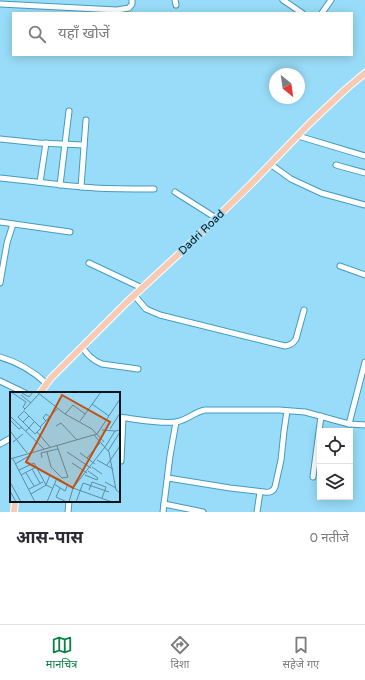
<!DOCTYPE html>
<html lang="hi">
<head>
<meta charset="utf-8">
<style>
	:root { --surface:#fff; --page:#f2f2f3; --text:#2b2b33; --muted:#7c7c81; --line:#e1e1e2; --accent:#0b8043 }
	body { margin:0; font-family:"Varela Round","Noto Sans Devanagari",sans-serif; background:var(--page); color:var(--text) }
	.controls { position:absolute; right:12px; bottom:12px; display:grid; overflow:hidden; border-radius:0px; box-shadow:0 2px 10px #0003 }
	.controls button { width:36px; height:36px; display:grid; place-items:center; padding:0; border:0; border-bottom:1px solid var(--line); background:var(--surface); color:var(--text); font:20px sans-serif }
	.compass { position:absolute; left:269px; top:68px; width:36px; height:36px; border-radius:50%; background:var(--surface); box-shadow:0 2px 10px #0003; rotate:151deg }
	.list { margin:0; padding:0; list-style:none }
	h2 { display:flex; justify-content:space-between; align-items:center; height:52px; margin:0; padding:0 16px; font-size:17px }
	h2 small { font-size:13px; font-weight:400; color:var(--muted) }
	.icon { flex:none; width:22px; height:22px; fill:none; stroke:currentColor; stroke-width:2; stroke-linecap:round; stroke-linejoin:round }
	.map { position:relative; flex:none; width:365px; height:512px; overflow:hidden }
	.search { position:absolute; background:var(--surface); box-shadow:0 2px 10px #0003; left:12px; right:12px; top:12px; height:44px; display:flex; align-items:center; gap:10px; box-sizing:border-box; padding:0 14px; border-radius:0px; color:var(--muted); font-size:15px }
	.sheet { height:112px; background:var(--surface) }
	nav { display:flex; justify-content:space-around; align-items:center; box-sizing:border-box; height:56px; border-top:1px solid var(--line); background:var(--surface); font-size:11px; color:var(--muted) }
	nav a { display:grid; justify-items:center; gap:2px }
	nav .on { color:var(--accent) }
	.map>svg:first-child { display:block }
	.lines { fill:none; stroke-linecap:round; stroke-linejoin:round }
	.minor-casing { stroke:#439cbe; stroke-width:7 }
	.major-casing { stroke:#fff; stroke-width:8 }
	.minor { stroke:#fff; stroke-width:5 }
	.major { stroke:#f7cab4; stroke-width:6 }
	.labels { text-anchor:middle; stroke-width:3; stroke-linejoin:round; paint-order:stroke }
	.street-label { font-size:11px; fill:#00141e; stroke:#99dcf9 }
	.inset-road { fill:none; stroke:#5c8ca1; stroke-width:1 }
	.view { fill:#c54f0f; fill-opacity:0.15; stroke:#c54f0f; stroke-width:2 }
	.inset-edge { fill:none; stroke:#00141e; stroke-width:2 }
</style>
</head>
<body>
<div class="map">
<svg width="365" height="512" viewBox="0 0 365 512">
	<rect width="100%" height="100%" fill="#99dcf9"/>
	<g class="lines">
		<defs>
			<g id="minor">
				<path d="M175,0l1,5"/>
				<path d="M283,0l19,13"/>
				<path d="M0,4l117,6 12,-2 3,-4v-4"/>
				<path d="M322,13l9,-13"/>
				<path d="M298,136l67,20"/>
				<path d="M0,139l39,4 45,2"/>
				<path d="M270,164l21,15 30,14 44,12"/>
				<path d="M336,165l29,8"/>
				<path d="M0,178c32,3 63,8 95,10 20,1 39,1 59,1"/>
				<path d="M40,182l6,-39"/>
				<path d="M60,185l9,-74"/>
				<path d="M81,187l5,-67"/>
				<path d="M175,192l41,26"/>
				<path d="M0,222l70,10"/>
				<path d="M89,263l53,25"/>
				<path d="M340,266l25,9"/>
				<path d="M0,283l7,-40 6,-19"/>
				<path d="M134,295l12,14 14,6 125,31c5,-1 8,-2 11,-7l8,-29"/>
				<path d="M82,347c6,8 10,13 20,17l36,5"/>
				<path d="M0,357c18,5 33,14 47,27"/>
				<path d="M0,381l25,12"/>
				<path d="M119,417c16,2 42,7 57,5 12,-2 18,-10 29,-12h74l26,2 44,12 16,1"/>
				<path d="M349,424l16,-62"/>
				<path d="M0,444l11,-6"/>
				<path d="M121,461l2,-43"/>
				<path d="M313,477l8,-61"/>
				<path d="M168,478l62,10 34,4c5,1 9,0 11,-5l6,-27 3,-29 3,-20"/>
				<path d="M164,504l39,8"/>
				<path d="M68,512l1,-11"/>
				<path d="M163,512l7,-56 6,-34"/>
				<path d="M257,512l3,-20"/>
			</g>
			<g id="major">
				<path d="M40,393l11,-15 76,-76 69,-64 55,-54 59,-61 36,-34 19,-16"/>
				<path d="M14,512l1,-11"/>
			</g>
		</defs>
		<use href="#minor" class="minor-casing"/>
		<use href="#major" class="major-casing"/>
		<use href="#minor" class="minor"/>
		<use href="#major" class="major"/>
	</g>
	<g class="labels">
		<g class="street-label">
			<text transform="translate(201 232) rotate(-44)" y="4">Dadri Road</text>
		</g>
	</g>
	<g transform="translate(10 392)">
		<rect width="110" height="110" fill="#99dcf9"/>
		<path class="inset-road" d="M1,0l15,10 -3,5 2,2M27,0l28,22 27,15 12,13M12,1l7,4 4,-5M11,3l10,8M82,12l17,12M14,18l15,-16M55,22l8,-9 12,9M0,24l34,33M0,28l9,9 3,-2M36,29l-3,-3 3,-4 4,3M70,29l21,-29M13,30l6,-6 12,12 -6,6 -17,-17 6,-6 5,5M46,34l5,-3 16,17M30,35l18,-19M100,37l10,-16M92,38l13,1M0,39l17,22M16,39l8,-9M27,40l13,15M84,43l15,17 7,38 4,3M3,50l10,-8M95,55l10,-16 5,-1M98,59l12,-19M37,60l4,15 11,11 6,-1 -11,-31M57,60l24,16M70,61l15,11M32,66l-1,-5 17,-4M77,66l13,-15M0,67l87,-25 23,-35M3,67l22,43M87,68l16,9M62,71l15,10M5,72l14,-8M97,73l13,-19M82,75l10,7M22,77l8,14M9,78l15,-7 12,22 4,-10M16,81l8,13M11,83l15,-8M75,83l12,5 1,-2 -10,-7M0,90l11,20M95,90l11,6M44,92l11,7 3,-7M50,96l-4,9 11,5M19,97l14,-7M79,98l3,-8 14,5 -4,11M0,99l6,11M21,102l15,-9 6,3M37,110l10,-24 16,10 39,14M59,110l4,-14 32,-41M66,110l7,-19 26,9"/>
		<path class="view" d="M52,3l48,27 -37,66 -47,-26z"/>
		<rect width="110" height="110" class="inset-edge"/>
	</g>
</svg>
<div class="controls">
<button><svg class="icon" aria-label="locate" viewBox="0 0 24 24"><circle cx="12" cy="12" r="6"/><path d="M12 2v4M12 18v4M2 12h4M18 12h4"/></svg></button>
<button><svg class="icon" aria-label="layers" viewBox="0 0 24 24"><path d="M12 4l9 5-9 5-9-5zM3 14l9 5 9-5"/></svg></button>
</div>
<svg class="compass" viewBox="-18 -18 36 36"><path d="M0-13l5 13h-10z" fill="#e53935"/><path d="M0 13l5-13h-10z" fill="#7c7c81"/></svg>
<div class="search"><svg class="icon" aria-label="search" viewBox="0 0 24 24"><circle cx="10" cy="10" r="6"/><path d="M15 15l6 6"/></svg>यहाँ खोजें</div>
</div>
<section class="sheet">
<h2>आस-पास<small>0 नतीजे</small></h2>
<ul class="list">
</ul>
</section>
<nav>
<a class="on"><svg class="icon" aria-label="map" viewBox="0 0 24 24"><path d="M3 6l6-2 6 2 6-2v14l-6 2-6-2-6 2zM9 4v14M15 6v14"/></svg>मानचित्र</a>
<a><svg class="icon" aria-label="directions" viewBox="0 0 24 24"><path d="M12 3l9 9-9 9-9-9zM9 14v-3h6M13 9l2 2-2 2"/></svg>दिशा</a>
<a><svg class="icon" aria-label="saved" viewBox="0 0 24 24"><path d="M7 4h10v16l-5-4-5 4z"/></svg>सहेजे गए</a>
</nav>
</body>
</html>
